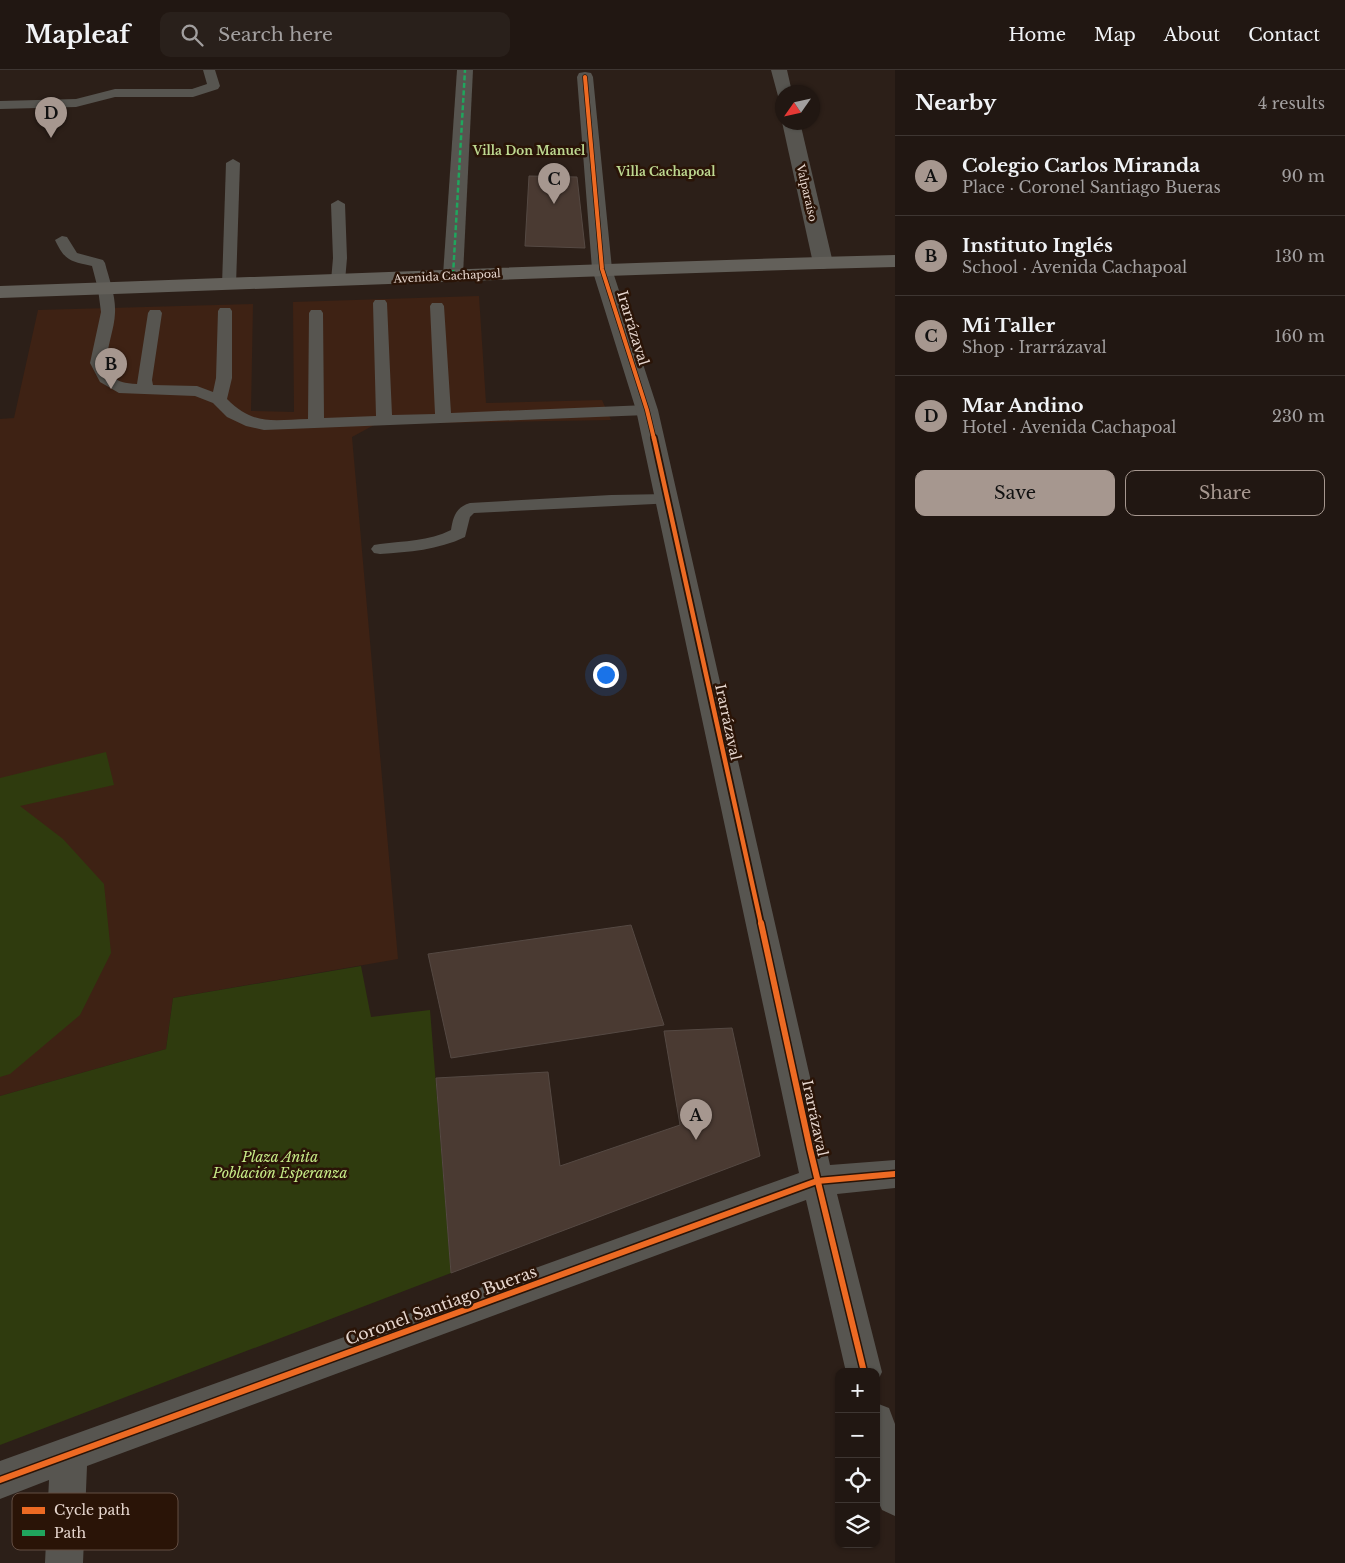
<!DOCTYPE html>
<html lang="en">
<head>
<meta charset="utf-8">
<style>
	:root { --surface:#211712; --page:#29201b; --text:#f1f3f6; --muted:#a29f9f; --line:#3e3632; --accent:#a6978f }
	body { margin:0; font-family:"Libre Baskerville",serif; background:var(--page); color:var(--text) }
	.controls { position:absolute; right:15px; bottom:15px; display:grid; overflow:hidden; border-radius:10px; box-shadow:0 1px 4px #0004 }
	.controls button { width:45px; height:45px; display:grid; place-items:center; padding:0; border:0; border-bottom:1px solid var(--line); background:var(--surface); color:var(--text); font:25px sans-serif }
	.compass { position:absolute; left:775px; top:15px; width:45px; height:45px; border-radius:50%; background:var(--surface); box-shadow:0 1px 4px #0004; rotate:236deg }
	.you { position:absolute; left:605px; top:604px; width:18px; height:18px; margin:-12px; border:4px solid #fff; border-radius:50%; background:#1a73e8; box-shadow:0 0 0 8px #1a73e833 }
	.badge { display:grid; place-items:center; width:32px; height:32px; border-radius:50%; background:var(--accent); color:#111; font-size:16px; font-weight:700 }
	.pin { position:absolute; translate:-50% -41px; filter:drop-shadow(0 1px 2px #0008) }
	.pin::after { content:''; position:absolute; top:26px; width:18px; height:15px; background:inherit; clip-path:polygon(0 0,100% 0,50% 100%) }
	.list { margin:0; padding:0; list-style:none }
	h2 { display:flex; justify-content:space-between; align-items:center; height:65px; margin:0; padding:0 20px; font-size:21px }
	h2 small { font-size:16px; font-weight:400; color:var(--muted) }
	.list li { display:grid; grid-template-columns:32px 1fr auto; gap:15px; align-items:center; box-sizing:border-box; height:80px; padding:0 20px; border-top:1px solid var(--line) }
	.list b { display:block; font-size:19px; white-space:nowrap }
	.list p { margin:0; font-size:16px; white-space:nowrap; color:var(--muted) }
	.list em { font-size:16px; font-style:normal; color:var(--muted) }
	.actions { display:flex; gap:10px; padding:15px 20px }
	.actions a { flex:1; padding:11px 0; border:1px solid var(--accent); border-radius:10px; text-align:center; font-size:18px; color:var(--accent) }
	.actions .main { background:var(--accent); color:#111 }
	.icon { flex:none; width:28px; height:28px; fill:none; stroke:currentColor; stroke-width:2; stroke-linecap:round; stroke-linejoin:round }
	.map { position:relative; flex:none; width:895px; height:1493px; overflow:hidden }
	header { display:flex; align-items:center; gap:30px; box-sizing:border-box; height:70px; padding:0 25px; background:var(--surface); border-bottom:1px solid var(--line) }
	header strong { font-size:24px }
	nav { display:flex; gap:28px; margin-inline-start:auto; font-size:18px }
	.search { width:350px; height:45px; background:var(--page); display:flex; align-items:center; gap:12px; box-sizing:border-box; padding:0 18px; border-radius:10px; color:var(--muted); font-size:19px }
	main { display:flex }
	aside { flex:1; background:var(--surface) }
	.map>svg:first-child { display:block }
	.built { fill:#3e2214 }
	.green { fill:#2f3b0e }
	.building { fill:#4a3a32; stroke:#554943 }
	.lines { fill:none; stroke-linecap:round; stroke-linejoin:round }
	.lane { fill:#575550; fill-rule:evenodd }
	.street { fill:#575550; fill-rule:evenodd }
	.secondary { fill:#63605a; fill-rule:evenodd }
	.quiet { stroke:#20a55d; stroke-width:2.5; stroke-dasharray:5 2.5; stroke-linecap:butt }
	.cycleway-far2-casing { stroke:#2a1407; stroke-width:5.5 }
	.cycleway-far1-casing { stroke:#2a1407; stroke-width:8 }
	.cycleway-casing { stroke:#2a1407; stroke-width:9 }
	.cycleway-far2 { stroke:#ed6a23; stroke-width:4 }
	.cycleway-far1 { stroke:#ed6a23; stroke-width:4.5 }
	.cycleway { stroke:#ed6a23; stroke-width:6 }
	.labels { text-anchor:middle; stroke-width:5; stroke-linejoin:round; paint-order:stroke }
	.far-street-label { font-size:11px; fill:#e7d7cf; stroke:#2a1407 }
	.far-neighbourhood-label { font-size:12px; font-weight:bold; fill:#bed991; stroke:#2a1407 }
	.street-label { font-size:14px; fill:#e7d7cf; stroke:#2a1407 }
	.park-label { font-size:14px; font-style:italic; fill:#c6eb87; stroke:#2a1407 }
	.near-street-label { font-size:16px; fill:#e7d7cf; stroke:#2a1407 }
	.key { fill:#2a1407; stroke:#634e43; stroke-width:1 }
	.key-label { font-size:14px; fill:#e7d7cf }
</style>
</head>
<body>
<header>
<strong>Mapleaf</strong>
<div class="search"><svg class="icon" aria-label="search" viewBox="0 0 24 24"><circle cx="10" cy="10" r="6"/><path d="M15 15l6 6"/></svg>Search here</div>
<nav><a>Home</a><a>Map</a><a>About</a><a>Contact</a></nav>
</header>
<main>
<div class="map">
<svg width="895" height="1493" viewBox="0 0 895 1493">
	<rect width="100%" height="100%" fill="#2c1f18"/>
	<path class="built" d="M479,226l7,107 116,-3 9,20 -235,4 -24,13 46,522 -225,39 -7,51 -166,47v-677l14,-1 24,-108 215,-6 -2,107 43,1 -1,-110z"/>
	<g class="green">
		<path d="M106,682l8,33 -94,21 43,33 41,45 7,69 -31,62 -70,59 -10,3v-299z"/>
		<path d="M361,896l10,51 59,-7 21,263 -451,172v-349l166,-47 7,-51z"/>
	</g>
	<g class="building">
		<path d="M529,106l48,1 8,71 -60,-2z"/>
		<path d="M631,855l33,100 -213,33 -23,-104z"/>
		<path d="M732,958l28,128 -309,117 -15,-195 112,-6 12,94 120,-41 -16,-94z"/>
	</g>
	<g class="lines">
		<g class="lane">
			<path d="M203,0h12l5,16 -2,3 -25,8h-78l-39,10 -76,2v-8l76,-2 39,-10h77l15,-5z"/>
			<path d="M233,89l7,4 -4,122 -2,3h-10l-2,-3 4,-122z"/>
			<path d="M338,130l7,4 2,54 -2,23 -2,3h-10l-2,-3 2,-23 -2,-54z"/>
			<path d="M62,166l5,1 10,16 26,7 2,3c4,16 11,33 10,50 -1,30 -28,69 22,71l11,-71 2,-3h10l2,3 -10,67 1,5 44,1 16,6 3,-14 2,-67 2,-3h10l2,3v67l-5,21c27,27 46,21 81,20l1,-106 2,-3h10l2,3 1,105 52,-2 -3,-113 2,-3h10l2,3 5,112 43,-1 -5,-108 2,-3h10l2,3 7,107 196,-8 6,2 2,3 -2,3 -6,2 -383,15 -18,-4 -19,-9 -14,-14 -18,-7 -76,-3 -19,-11 -10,-19 11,-51 -3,-23 -6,-23c-22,-5 -27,-5 -37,-26z"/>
			<path d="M668,424l6,1 2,4 -2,4 -200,10 -4,4 -5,20c-27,13 -56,15 -85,17l-6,-1 -3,-4 3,-4 6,-1c24,-3 49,-3 71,-14 2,-13 5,-23 19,-27l141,-8z"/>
		</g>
		<g class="street">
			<path d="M457,0h16l-10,205 -3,4 -7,2 -7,-2 -3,-4z"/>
			<path d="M771,0h16l5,22h-10v5l-4,-1z"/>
			<path d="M585,2l6,1 2,4 19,192 46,141 172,755 65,-5v28l-58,6 45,178 -6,12v-12h-30l-40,-172 -719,266 -4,97h-38l4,-83 -49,19v-38l799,-288 -163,-763 -44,-141 -15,-192 2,-4z"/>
			<path d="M782,52h18l33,141 -3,4 -7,2 -7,-2 -3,-4z"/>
			<path d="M876,1333l13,5 6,16v92l-13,-6 -6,-13z"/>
		</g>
		<path class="secondary" d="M895,185v12c-298,8 -597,21 -895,31v-12c298,-10 597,-23 895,-31z"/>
		<path class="quiet" d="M453,205l12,-205"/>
		<defs>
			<path id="cycleway-far2" d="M585,7l17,192 45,141 7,29"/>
			<path id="cycleway-far1" d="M654,368l107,486"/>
			<g id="cycleway">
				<path d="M761,853l49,226 54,223"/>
				<path d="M0,1410l817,-299 78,-7"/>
			</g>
		</defs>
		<use href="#cycleway-far2" class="cycleway-far2-casing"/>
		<use href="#cycleway-far1" class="cycleway-far1-casing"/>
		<use href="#cycleway" class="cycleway-casing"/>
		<use href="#cycleway-far2" class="cycleway-far2"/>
		<use href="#cycleway-far1" class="cycleway-far1"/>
		<use href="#cycleway" class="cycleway"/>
	</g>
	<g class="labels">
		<g class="far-street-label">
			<text transform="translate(807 123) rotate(77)" y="4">Valparaíso</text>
			<text transform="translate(447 206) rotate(-3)" y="4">Avenida Cachapoal</text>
		</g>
		<g class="far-neighbourhood-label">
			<text x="529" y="85">Villa Don Manuel</text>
			<text x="666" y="106">Villa Cachapoal</text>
		</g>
		<g class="street-label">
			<text transform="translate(633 258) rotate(73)" y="5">Irarrázaval</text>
			<text transform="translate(728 652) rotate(78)" y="5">Irarrázaval</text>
			<text transform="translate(815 1048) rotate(78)" y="5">Irarrázaval</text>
		</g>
		<g class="park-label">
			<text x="280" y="1092">Plaza Anita<tspan x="280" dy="16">Población Esperanza</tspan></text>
		</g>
		<g class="near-street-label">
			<text transform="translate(441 1235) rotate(-20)" y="6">Coronel Santiago Bueras</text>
		</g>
	</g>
	<rect x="12" y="1423" width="166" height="57" rx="8" class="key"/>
	<rect x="22" y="1437" width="23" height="7" fill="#ed6a23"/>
	<rect x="22" y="1460" width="23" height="6" fill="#20a55d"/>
	<g class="key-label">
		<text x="54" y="1445">Cycle path</text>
		<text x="54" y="1468">Path</text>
	</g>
</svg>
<div class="controls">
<button>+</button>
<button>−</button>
<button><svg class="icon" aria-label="locate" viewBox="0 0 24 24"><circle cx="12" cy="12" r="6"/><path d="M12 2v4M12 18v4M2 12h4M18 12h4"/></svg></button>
<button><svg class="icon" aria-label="layers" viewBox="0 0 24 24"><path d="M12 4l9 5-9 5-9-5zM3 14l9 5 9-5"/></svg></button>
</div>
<svg class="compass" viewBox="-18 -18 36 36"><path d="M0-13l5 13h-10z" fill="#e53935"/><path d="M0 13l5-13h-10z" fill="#a29f9f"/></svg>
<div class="you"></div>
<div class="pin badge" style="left:696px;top:1070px">A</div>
<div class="pin badge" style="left:111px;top:319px">B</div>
<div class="pin badge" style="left:554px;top:134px">C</div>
<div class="pin badge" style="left:51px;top:68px">D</div>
</div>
<aside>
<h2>Nearby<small>4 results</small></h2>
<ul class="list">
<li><span class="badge">A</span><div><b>Colegio Carlos Miranda</b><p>Place · Coronel Santiago Bueras</p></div><em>90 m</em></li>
<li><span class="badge">B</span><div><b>Instituto Inglés</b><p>School · Avenida Cachapoal</p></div><em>130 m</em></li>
<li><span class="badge">C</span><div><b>Mi Taller</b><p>Shop · Irarrázaval</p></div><em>160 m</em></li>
<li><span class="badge">D</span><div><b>Mar Andino</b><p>Hotel · Avenida Cachapoal</p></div><em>230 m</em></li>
</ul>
<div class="actions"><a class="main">Save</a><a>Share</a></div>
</aside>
</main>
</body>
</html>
